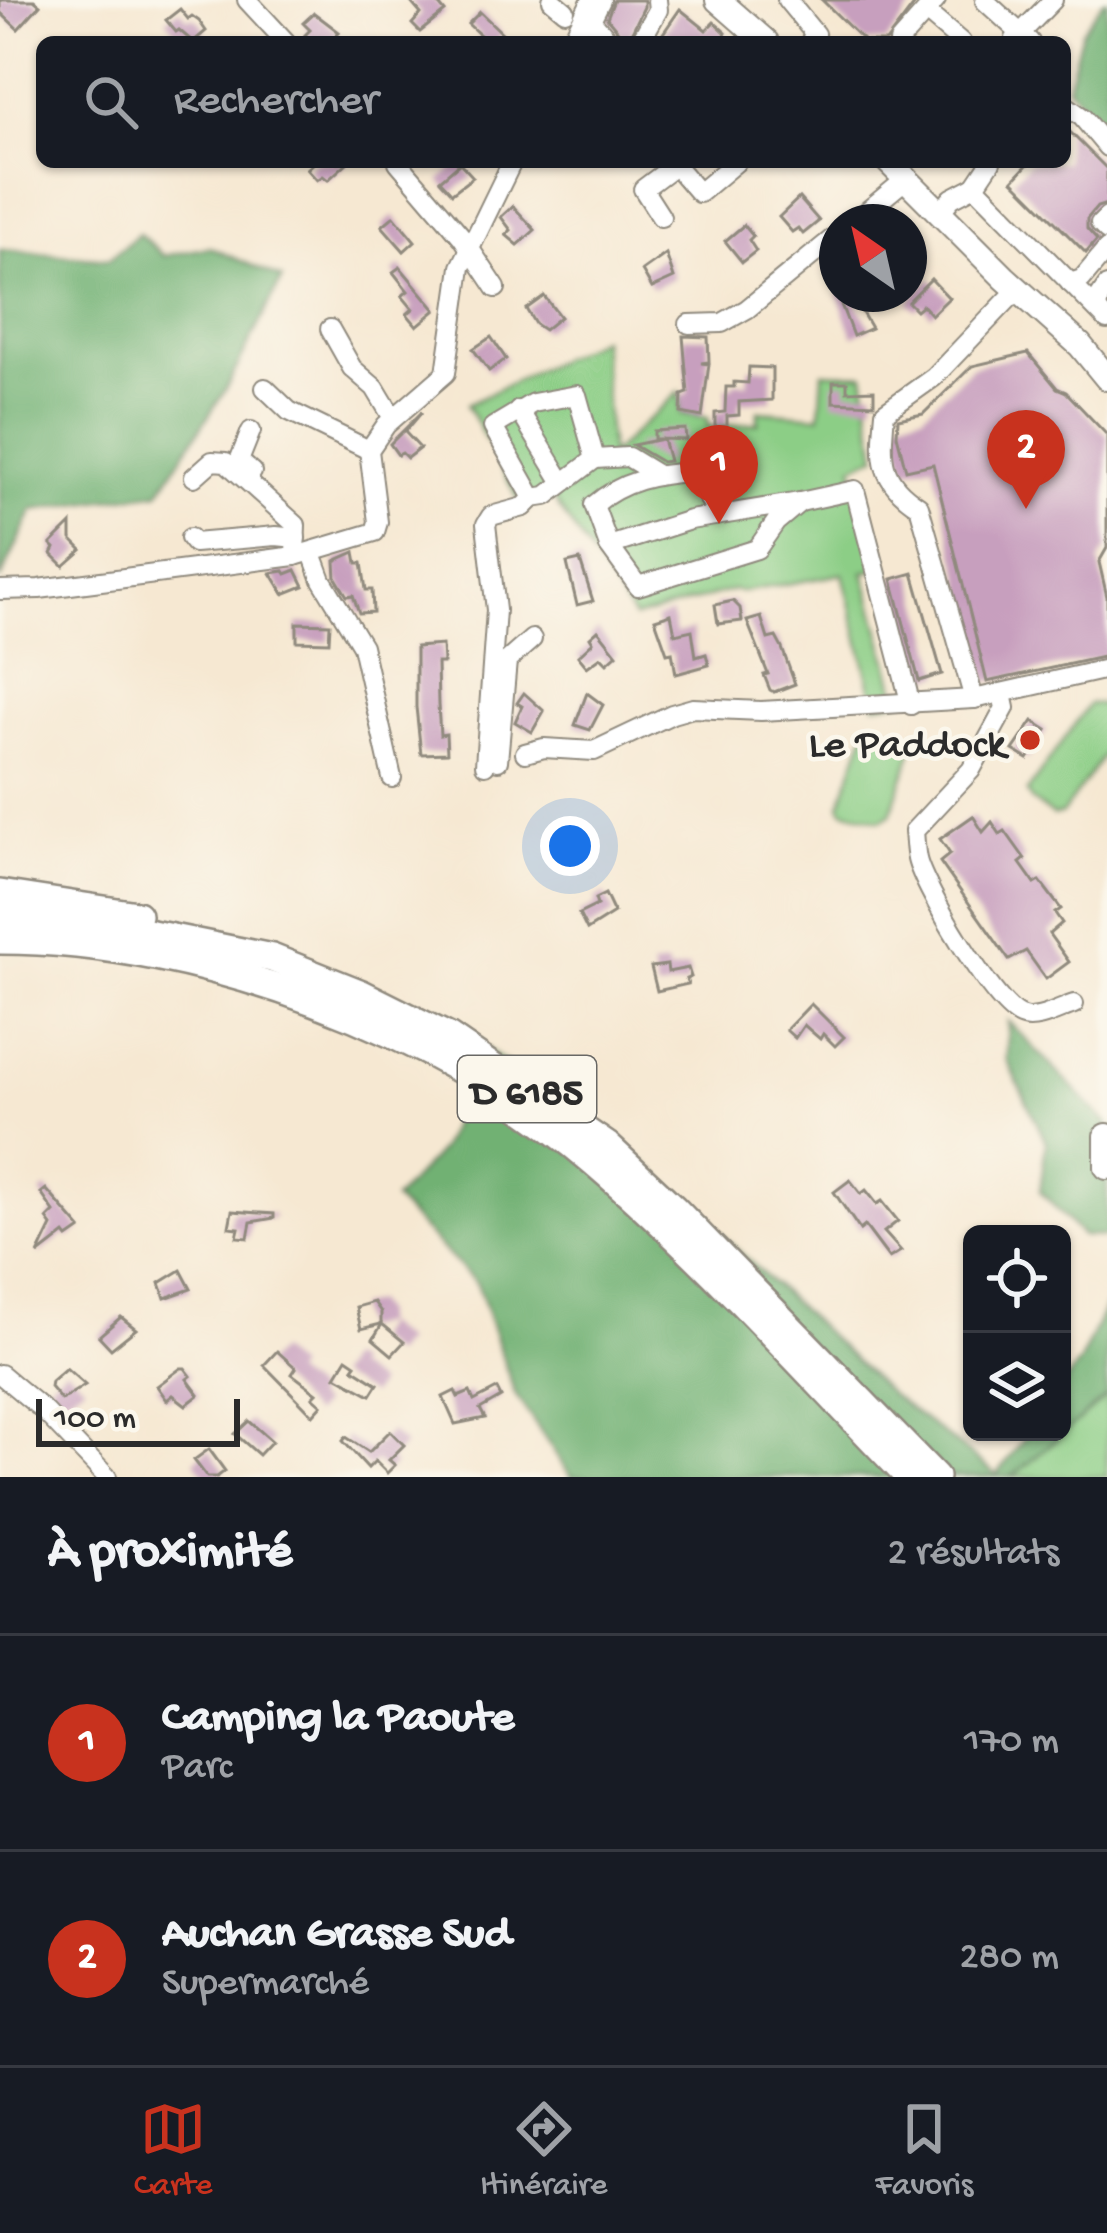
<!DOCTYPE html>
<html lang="fr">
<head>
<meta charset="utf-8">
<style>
	:root { --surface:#171b24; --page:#242831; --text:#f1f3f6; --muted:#9ea1a6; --line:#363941; --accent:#c8321e }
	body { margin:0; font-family:"Gochi Hand",sans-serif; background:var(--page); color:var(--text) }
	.controls { position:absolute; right:36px; bottom:36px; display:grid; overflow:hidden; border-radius:18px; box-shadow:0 3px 9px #0004 }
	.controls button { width:108px; height:108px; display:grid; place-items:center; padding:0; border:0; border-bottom:3px solid var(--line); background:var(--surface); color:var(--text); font:60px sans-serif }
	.compass { position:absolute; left:819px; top:204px; width:108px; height:108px; border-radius:50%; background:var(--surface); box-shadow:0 3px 9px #0004; rotate:326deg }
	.scale { position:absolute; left:36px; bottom:30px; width:204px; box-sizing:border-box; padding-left:12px; border:6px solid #2b2b2b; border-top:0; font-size:33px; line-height:42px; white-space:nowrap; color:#2b2b2b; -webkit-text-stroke:9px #fbf7ec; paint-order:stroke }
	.you { position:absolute; left:570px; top:846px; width:42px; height:42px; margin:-30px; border:9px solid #fff; border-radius:50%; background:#1a73e8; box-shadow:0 0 0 18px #1a73e833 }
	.badge { display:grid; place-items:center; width:78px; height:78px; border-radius:50%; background:var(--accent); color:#fff; font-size:39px; font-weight:700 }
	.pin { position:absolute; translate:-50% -99px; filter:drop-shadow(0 3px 6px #0008) }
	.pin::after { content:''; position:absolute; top:63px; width:42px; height:36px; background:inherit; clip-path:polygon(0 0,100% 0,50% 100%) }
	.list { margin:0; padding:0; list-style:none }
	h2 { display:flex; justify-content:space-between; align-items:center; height:156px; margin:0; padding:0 48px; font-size:51px }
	h2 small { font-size:39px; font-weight:400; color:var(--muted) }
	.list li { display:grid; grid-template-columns:78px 1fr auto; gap:36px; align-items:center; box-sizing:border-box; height:216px; padding:0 48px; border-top:3px solid var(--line) }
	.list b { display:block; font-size:45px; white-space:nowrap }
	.list p { margin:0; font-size:39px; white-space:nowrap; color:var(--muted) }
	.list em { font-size:39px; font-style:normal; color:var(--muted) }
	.icon { flex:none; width:66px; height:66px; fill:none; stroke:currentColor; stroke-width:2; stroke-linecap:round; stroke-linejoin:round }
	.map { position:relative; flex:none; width:1107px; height:1477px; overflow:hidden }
	.search { position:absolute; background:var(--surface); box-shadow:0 3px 9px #0004; left:36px; right:36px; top:36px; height:132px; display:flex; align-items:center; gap:30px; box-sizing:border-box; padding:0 42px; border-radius:18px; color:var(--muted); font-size:45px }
	.sheet { height:588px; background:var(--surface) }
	nav { display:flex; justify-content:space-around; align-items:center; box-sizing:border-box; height:168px; border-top:3px solid var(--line); background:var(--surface); font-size:33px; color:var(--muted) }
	nav a { display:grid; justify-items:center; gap:6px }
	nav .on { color:var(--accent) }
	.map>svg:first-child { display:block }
	.green { fill:#8cce86; stroke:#5c7c58; stroke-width:3 }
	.forest { fill:#71b173; stroke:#4e6e4f; stroke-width:3 }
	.building { fill:#c79fbe }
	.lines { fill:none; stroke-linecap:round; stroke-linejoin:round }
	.minor-casing { stroke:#908a7e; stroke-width:22 }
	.major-casing { stroke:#908a7e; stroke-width:28 }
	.highway-casing { stroke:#908a7e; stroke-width:32 }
	.minor { stroke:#fff; stroke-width:18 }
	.major { stroke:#fff; stroke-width:24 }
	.highway { stroke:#fff; stroke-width:27 }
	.poi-dot { fill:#c8321e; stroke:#fbf7ec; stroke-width:4.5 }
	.labels { text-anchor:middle; stroke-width:9; stroke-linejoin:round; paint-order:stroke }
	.shield { fill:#fbf7ec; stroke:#696865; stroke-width:3 }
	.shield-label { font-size:39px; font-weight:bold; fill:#2b2b2b }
	.poi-label { font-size:42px; fill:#2b2b2b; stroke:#fbf7ec; text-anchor:end }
</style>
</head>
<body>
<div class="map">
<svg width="1107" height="1477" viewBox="0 0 1107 1477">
	<rect width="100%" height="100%" fill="#fbf7ec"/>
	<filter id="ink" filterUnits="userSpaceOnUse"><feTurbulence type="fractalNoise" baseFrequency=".00833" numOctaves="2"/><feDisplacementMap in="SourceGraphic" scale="24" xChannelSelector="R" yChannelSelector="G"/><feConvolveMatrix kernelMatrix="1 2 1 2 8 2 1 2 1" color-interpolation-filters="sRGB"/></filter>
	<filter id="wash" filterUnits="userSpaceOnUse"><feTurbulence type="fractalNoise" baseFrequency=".004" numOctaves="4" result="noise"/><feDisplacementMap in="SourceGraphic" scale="48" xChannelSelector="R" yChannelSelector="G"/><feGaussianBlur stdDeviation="2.7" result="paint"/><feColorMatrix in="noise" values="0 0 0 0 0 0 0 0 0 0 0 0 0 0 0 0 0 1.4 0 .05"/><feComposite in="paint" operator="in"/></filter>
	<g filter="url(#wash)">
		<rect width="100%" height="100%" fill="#f6e8d2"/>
		<g class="green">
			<path d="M601,338l9,117 69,-63 2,22 26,4 1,9 50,-4v-12l62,5 3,-44 41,2 13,81 -24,11 25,103 -14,3 35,129 -24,3 -32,-130 -102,18 -8,-2 -99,28 -82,-121 -31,8 -54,-100z"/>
			<path d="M1089,704h9l9,6v40l-45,64 -9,2 -22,-16 -4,-8z"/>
			<path d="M876,726l33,11 5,9 -23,68 -10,6 -38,-10 -3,-5 26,-74z"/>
			<path d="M1107,1396v81h-95z"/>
		</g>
		<g class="forest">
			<path d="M1104,0h3v130l-40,-44 15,-55z"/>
			<path d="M139,234l25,22 46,-9 72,32 -56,110 -67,103 -126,18 -33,71v-331l109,9z"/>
			<path d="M1008,1021l99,102v114l-25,-1 -42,-45 6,-49 -39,-82z"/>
			<path d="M486,1049l158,113 246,232 107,81 32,-43h33v-45l18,-25 27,-59v93l-95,81h-441l-56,-83 -38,-110 -83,-84 46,-50z"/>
		</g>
		<g id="blocks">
			<g class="building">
				<path d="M0,0h34l6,5 -22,24 -18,-17z"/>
				<path d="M409,0h26l10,12 -25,20 -8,-8 9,-10z"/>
				<path d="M614,0h30v7l-17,35 -20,-24z"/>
				<path d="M822,0h96l-32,42h-21z"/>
				<path d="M180,9l8,10 4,-3 7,5 7,10 -13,11 -14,-12 -3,2 -10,-12z"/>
				<path d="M680,9l26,21 8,-8 12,11 -4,9h-60l4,-5 -4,-2z"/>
				<path d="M480,12l23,22 -8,8h-19l5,-6 -13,-12z"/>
				<path d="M314,13l25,19 -8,8 -19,2 -7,-7 5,-5 -7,-7z"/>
				<path d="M1065,127l42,42v35l-10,3 -10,12v10l10,11 -11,13 -73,-73 17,-18h35z"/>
				<path d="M315,162h33l-20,18 -5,-4 -6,4 -10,-11z"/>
				<path d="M460,163l13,14 -21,16 -12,-13z"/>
				<path d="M799,198l20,23 -16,13 -5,-6 -6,4 -13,-15z"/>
				<path d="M513,206l22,24 -17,15 -12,-10 5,-5 -10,-13z"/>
				<path d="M394,216l21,25 -11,10 -22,-25z"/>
				<path d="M744,225l9,11 -4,4 7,11 -14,11 -17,-21z"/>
				<path d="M666,254l8,24 -22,10 -10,-17z"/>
				<path d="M400,267l36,43 -19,16 -10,-12 6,-5 -11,-13 6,-5 -15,-19z"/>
				<path d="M931,279l18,19 -18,17 -9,-10 -6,5 -8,-8z"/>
				<path d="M837,294h14l20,34 -18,8z"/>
				<path d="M544,296l16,21 -16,13 -9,-6 -9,-15z"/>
				<path d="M683,336l25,1 1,25 -8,1 8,1 -7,53 -21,-4 1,-18 6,-2z"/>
				<path d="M491,337l15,22 -17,12 -16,-22z"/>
				<path d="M1028,353l29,35 9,4 41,43v113l-8,14 8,35v59l-120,26 -54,-218 -27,6 -9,-35 1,-16 25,-5 49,-48z"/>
				<path d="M749,367l23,1v32l-33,2v13l-12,1v10l-12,1v-14l10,-1 1,-25h8v-5l14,1z"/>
				<path d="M833,382h14v9l27,-1v14l-41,-2z"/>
				<path d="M422,412l-17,20 15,16 -13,10 -5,-5 -4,2 -8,-11z"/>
				<path d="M685,429l1,11 -23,-1 6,22 -7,1 -29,-17 29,-6h-8v-8z"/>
				<path d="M71,524v15l11,11 -18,16 -12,-12 3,-6 -4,-4z"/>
				<path d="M355,552l2,11h5l4,27h6l1,22 -14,1 -6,-18 -6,1 -11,-18 -1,-17z"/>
				<path d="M580,560l13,41 -16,4 -10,-42z"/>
				<path d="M296,570l8,16 -20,8 -13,-21 13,-2 2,3z"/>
				<path d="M913,573l29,101 -23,7 -27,-102z"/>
				<path d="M733,601l7,7 2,13 -24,3 -3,-19z"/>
				<path d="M671,614l4,20 17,-4 4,27 10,-3 3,11 -33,9 -4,-22 -5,1 -12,-34z"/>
				<path d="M761,617l7,22 8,-2 6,11 13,36 -21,8 -4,-2 -6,-15 4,-1 -21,-53z"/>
				<path d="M297,623l33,1 -1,18 -32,-1z"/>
				<path d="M598,630l19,24 -10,9 -6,-6 -14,10 -9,-11 15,-14 -3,-5z"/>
				<path d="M442,645l1,18h-6l1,42 2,30 6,-1 1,19 -26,1 -5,-47v-60z"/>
				<path d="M524,693l20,18 -12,21 -17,-10 7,-16 -5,-3z"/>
				<path d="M587,693l16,12 -13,25 -15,-5z"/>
				<path d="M1033,721l14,9 -19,29 -15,-9z"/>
				<path d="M973,816l10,16 9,-10 8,12 5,-3 20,28 -5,4 15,21 5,-3 21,28 -6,4 7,10 -13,11 20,28 -23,17 -20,-28 -17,9 -69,-98 10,-8 -10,-15z"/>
				<path d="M605,894l9,19 -27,17 -8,-16 18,-9 -2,-6z"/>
				<path d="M667,965l1,7 20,-4 3,9 -5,2 2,5 -31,7 -6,-24z"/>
				<path d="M811,1004l33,33 -9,9 -12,-12 -3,5 -16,-14 -9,13 -9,-8z"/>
				<path d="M850,1180l11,14 5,-4 11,14 5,-3 16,20 -14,11 17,19 -12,7 -24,-32 -5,4 -26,-38z"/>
				<path d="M46,1189l35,40 -13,9 -3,-4 -27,21 14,-29 -5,-7 7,-7 -13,-19z"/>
				<path d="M232,1211l42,3v4l-23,4 -3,16 -11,-1 2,-9 -10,-1z"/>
				<path d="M181,1270l10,19 -26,9 -5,-15z"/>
				<path d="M374,1302l7,10v12l-20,5 -5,-22z"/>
				<path d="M121,1317l15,12 -25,20 -12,-13z"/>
				<path d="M382,1324l22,18 -12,13 -19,-16z"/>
				<path d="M277,1351l19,17 -4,6 25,19 -4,4 9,8 -9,10 -49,-50z"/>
				<path d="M347,1358l9,6 -3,4 25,16 -7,11 -35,-19z"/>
				<path d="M66,1368l19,17 -24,15 -11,-13 1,-6z"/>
				<path d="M181,1368h4l6,8 -4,3 12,16 -13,10 -13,-10 -6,5 -10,-14z"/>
				<path d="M497,1389l4,8 -21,12 5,9 -30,6 -12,-27 12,-6 3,6 12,-5 4,9z"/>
				<path d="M249,1421l23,20 -13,14 -24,-21z"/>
				<path d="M390,1431l14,14 -15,15 6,5 -8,8 -12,-12 -7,7 -25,-27 3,-4 23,15z"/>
				<path d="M209,1449l16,22 -8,6h-10l-13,-17z"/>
			</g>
		</g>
	</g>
	<g filter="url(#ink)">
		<use href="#blocks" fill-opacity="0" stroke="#908a7e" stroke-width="3"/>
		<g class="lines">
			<defs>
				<g id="minor">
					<path d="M247,0l39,42"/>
					<path d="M552,0l13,11"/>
					<path d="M601,0l-10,20 19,22"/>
					<path d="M787,0l28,34 -5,8"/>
					<path d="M985,1l45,41"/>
					<path d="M926,12l35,30"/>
					<path d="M1015,39l38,-39"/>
					<path d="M571,42l19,-39"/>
					<path d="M640,42l18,-32 -1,-10"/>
					<path d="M899,42l37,-42"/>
					<path d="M1065,105l17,12 25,30"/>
					<path d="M398,162l64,75 34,51"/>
					<path d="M975,186l16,-24"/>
					<path d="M940,212l12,-14 23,-12 132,134"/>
					<path d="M661,217l-18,-28 32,-24 24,28 37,-31"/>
					<path d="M1107,217l-7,7 7,7"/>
					<path d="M854,222l52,-43"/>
					<path d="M1070,283l12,-4 25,-30"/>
					<path d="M1097,309l2,-11 8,-12"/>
					<path d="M689,324l33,-1 25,-14 90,-74"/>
					<path d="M330,329l22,39 23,20 18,30"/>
					<path d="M265,388l24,23 80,39"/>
					<path d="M577,395l18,64 -49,37 -13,2 -40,-71 40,-24z"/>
					<path d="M519,410l43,71"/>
					<path d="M251,431l-12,30 13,11"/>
					<path d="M595,459l33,-2 28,17"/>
					<path d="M194,477l18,-16 14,1 70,63 -1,31"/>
					<path d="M800,502l-24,20 -19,27 -119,37 -29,-40 81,-26z"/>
					<path d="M800,502l55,-12 56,215"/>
					<path d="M190,538l4,5 82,-7 20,2"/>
					<path d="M609,546l-15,-41c28,-24 61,-31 98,-33l27,43"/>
					<path d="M312,553l10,27 40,66 30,132"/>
					<path d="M0,590l39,-1 256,-33 80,-24 3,-10 -9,-72 17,-25 60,-52 15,-106 51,-105"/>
					<path d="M1002,694l3,14 -34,62 -57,61c1,9 1,19 3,28 7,30 77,146 103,157 15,7 39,-7 54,-12"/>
					<path d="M974,699l-55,-193c-41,-26 -38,-48 -34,-94l49,-35 84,-88"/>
					<path d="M525,753l19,-5 50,3 78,-37 21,-6 68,3 213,-12 133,-30"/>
					<path d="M498,761l9,-100 25,-22"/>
					<path d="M485,765l11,-155 -10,-86 5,-8 33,-9 9,-9"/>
					<path d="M0,1374l42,35 65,68"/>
				</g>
				<g id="major">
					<path d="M718,0l48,42"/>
					<path d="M889,162l116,116 75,67 27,33"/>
					<path d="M1107,1136v31"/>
				</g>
				<g id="highway">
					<path d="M0,894l137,21"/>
					<path d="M0,918l137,13 135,27 90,36 86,43 159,109 66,62 262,269"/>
					<path d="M0,940c202,0 441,91 594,222 112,96 212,209 315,315"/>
				</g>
			</defs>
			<use href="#minor" class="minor-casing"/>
			<use href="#major" class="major-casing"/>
			<use href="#highway" class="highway-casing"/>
			<use href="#minor" class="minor"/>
			<use href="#major" class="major"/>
			<use href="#highway" class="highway"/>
		</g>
	</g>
	<circle class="poi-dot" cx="1030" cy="740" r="12"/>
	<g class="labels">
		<rect class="shield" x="458" y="1056" width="138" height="66" rx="9"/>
		<g class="shield-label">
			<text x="527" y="1103">D 6185</text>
		</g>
		<g class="poi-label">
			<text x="1006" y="755">Le Paddock</text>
		</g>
	</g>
</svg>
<div class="controls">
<button><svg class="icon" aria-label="locate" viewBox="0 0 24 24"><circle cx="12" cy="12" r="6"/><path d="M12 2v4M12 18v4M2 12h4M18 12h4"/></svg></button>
<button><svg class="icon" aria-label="layers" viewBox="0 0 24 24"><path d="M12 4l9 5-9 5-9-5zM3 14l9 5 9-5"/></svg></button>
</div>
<svg class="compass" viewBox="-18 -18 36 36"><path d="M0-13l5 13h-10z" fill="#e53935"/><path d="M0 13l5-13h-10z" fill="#9ea1a6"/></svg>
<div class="scale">100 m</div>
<div class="you"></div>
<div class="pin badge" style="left:719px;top:524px">1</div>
<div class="pin badge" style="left:1026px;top:509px">2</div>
<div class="search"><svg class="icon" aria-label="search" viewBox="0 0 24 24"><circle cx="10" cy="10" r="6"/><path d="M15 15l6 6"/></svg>Rechercher</div>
</div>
<section class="sheet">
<h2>À proximité<small>2 résultats</small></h2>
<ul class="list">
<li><span class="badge">1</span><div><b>Camping la Paoute</b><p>Parc</p></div><em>170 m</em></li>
<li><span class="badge">2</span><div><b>Auchan Grasse Sud</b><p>Supermarché</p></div><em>280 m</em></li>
</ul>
</section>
<nav>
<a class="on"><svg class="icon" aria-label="map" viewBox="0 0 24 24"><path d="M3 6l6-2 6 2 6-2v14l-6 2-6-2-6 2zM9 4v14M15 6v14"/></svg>Carte</a>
<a><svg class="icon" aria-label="directions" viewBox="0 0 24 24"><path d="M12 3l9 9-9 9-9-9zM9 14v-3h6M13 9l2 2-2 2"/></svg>Itinéraire</a>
<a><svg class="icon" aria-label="saved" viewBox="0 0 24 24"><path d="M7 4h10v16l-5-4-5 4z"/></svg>Favoris</a>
</nav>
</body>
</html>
